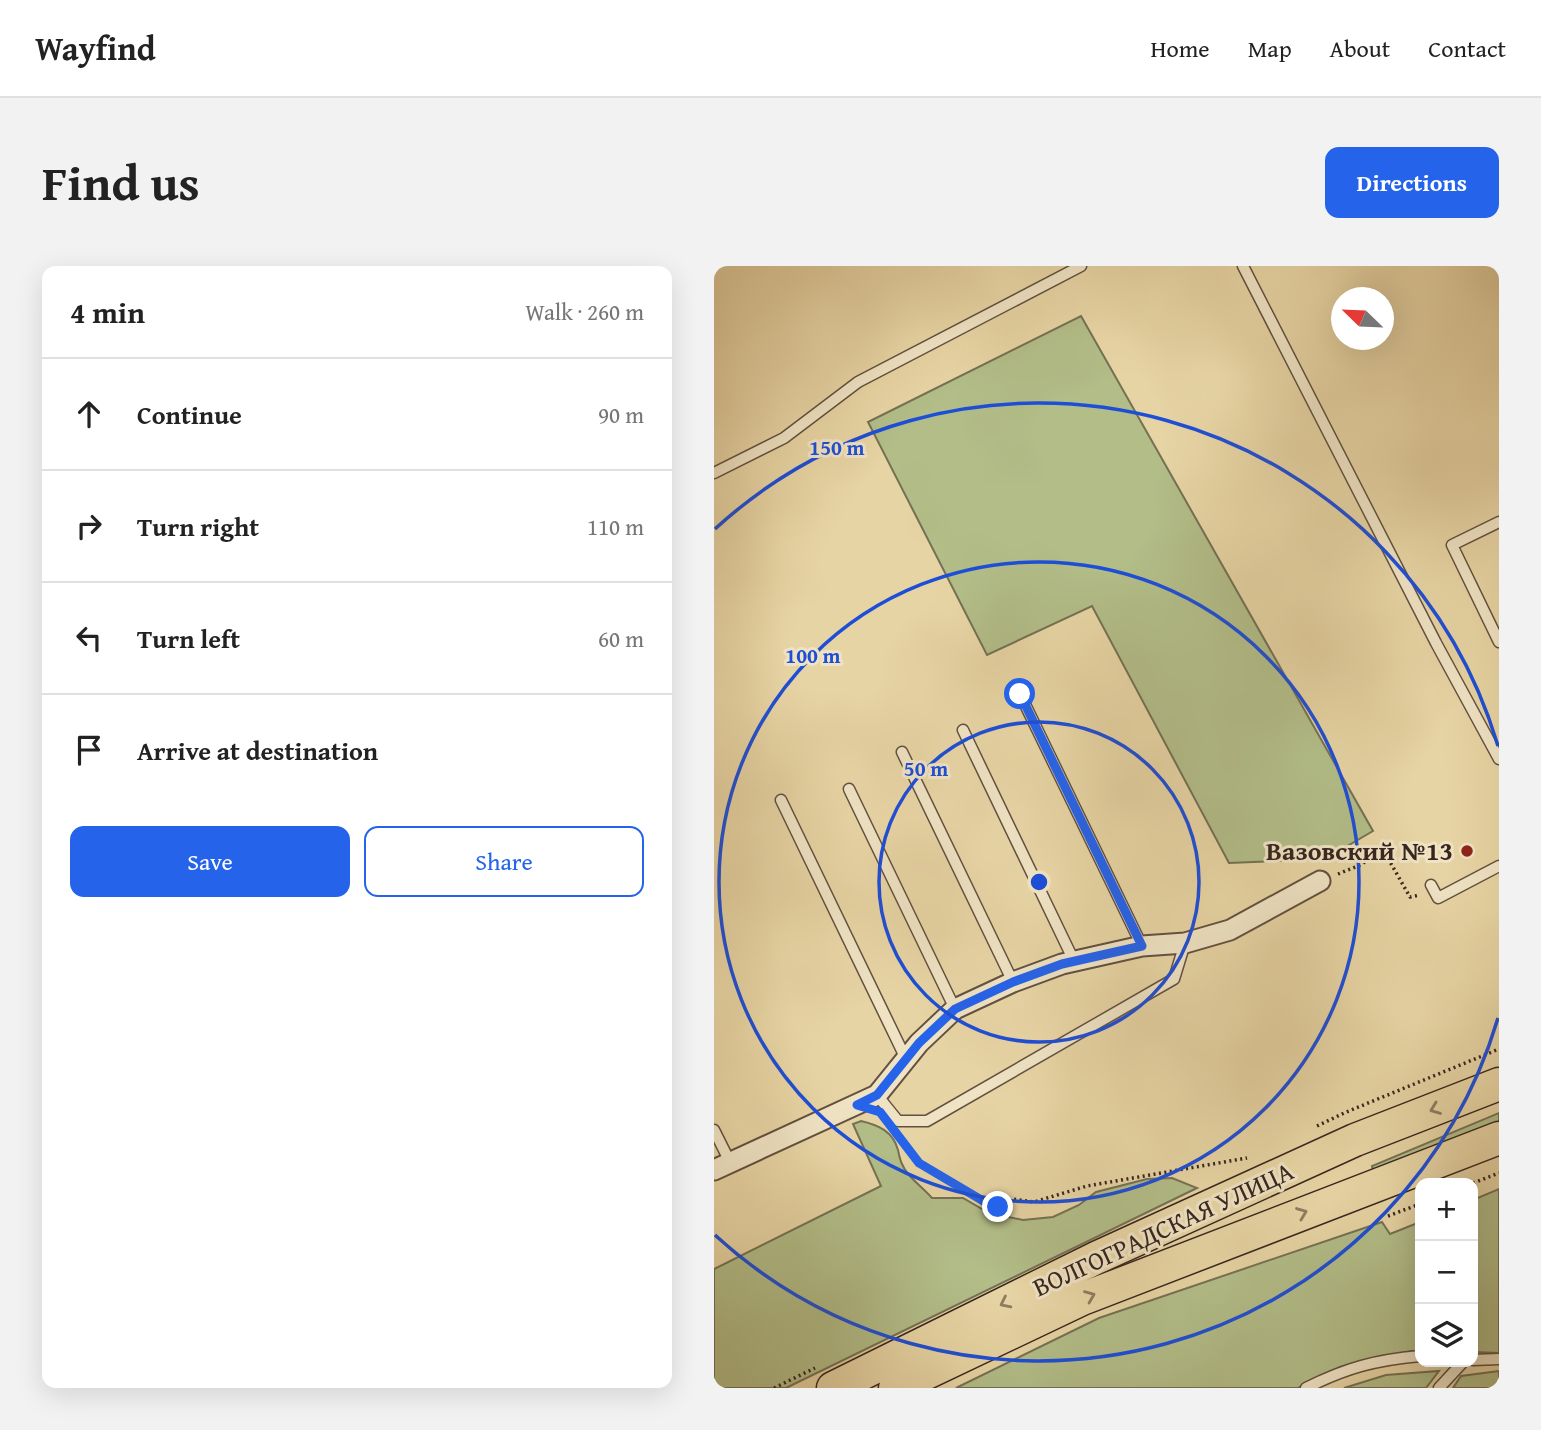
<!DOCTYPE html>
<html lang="en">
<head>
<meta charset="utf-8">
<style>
	:root { --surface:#fff; --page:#f2f2f2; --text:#222; --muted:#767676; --line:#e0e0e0; --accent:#2563eb }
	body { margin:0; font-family:"Gentium Book Plus",serif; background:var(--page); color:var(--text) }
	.controls { position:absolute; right:21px; bottom:21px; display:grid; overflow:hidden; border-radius:14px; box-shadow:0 7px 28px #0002 }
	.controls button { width:63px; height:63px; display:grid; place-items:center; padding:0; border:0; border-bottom:2px solid var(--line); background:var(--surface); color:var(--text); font:35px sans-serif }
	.compass { position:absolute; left:617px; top:21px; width:63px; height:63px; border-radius:50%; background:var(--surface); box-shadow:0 7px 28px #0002; rotate:293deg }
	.stop { position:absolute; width:21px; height:21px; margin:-16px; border:5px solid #2563eb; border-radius:50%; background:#fff }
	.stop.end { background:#2563eb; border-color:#fff; box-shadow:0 2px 7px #0008 }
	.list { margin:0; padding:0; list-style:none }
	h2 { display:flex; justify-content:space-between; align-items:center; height:91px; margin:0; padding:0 28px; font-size:30px }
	h2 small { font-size:23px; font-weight:400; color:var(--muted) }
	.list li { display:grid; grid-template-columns:46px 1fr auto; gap:21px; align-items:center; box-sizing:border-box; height:112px; padding:0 28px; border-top:2px solid var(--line) }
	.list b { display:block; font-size:26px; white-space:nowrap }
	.list em { font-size:23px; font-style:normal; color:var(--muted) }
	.actions { display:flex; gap:14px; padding:21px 28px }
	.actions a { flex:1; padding:16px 0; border:2px solid var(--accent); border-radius:14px; text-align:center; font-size:24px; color:var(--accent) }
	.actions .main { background:var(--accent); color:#fff }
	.icon { flex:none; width:38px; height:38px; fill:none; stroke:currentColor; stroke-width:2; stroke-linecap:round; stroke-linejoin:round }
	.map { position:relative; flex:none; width:785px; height:1122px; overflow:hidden; border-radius:14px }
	header { display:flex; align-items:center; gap:42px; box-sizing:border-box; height:98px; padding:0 35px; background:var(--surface); border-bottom:2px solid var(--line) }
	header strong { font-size:33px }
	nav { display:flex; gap:38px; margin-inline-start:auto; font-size:24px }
	.intro { display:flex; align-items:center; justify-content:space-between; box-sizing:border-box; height:168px; padding:0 42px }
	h1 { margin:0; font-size:49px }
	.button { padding:18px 32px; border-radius:14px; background:var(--accent); color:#fff; font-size:24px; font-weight:700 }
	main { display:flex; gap:42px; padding:0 42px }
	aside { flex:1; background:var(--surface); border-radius:14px; box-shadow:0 7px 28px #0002 }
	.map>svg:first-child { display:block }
	.green { fill:#b2bd88; stroke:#747154; stroke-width:2 }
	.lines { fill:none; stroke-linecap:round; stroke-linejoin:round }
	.lane-casing { stroke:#625140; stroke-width:13 }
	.street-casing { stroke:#625140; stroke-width:23 }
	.primary-casing { stroke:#36251f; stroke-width:35 }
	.path { stroke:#36251f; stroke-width:3.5; stroke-dasharray:2 3.5; stroke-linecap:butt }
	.lane { stroke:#efe3c4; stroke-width:10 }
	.street { stroke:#efe3c4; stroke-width:19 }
	.primary { stroke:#e7d4a4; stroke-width:32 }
	.oneway { stroke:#8e7c62 }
	.route { stroke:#2563eb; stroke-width:9 }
	.ring { fill:none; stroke:#1d4ed8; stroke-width:3.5 }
	.poi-dot { fill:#8f2418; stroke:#efe3c4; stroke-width:2.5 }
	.labels { text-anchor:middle; stroke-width:6; stroke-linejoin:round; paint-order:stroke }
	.poi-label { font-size:26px; font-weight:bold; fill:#36251f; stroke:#efe3c4; text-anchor:end }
	.street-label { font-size:26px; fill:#36251f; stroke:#efe3c4 }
	.centre { fill:#1d4ed8; stroke:#efe3c4; stroke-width:3.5 }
	.ring-label { font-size:21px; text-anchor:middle; font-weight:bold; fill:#1d4ed8; stroke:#efe3c4; stroke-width:6; stroke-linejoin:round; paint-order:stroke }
</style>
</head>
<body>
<header>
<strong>Wayfind</strong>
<nav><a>Home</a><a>Map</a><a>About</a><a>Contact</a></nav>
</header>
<div class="intro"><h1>Find us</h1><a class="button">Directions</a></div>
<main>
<aside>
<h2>4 min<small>Walk · 260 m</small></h2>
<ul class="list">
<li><svg class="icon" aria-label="ahead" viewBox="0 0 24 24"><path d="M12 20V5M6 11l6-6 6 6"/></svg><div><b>Continue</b></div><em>90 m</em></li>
<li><svg class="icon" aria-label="right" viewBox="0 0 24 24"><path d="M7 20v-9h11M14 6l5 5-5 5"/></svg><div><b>Turn right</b></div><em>110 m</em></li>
<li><svg class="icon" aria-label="left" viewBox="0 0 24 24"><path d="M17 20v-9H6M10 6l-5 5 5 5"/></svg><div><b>Turn left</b></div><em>60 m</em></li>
<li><svg class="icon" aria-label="arrive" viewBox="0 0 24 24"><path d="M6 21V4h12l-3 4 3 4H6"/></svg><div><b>Arrive at destination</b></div></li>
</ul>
<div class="actions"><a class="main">Save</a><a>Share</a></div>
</aside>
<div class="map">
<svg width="785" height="1122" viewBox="0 0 785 1122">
	<rect width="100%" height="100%" fill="#e7d4a4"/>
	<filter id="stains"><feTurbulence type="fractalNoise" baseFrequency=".00286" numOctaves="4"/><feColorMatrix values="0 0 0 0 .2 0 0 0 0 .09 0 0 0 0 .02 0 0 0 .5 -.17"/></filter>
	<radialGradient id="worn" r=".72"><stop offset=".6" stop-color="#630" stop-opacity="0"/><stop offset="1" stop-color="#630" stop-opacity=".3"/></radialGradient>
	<g class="green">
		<path d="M367,50l292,515 -48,28 -96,4 -137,-257 -105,49 -119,-233z"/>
		<path d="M785,847v12l-125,51 -2,-10z"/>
		<path d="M147,855c17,4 32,10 37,29 2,10 4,17 11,25 7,8 16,15 23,23h31l26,15 34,7 30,-3 26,-12 17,-13 51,-13 25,-1 25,10 -411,200h-72v-119l167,-83 -28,-62z"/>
		<path d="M785,923v164l-26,-1v-152z"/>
		<path d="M668,956l8,12 30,-12v130l-8,-1 -72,16 -42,21h-342l143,-70z"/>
		<path d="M725,1105l-13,17h-82l42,-13z"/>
		<path d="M785,1105v17h-46l8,-12z"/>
	</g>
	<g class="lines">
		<defs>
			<g id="lane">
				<path d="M529,0l193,377 63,116"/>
				<path d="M0,207l70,-35 74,-56 223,-116"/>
				<path d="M785,256l-47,23 47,97"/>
				<path d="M306,428l122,252"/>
				<path d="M249,464l111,231"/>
				<path d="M188,486l111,230"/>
				<path d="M135,523l106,220"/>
				<path d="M67,534l125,259"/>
				<path d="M717,619l7,13 61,-32"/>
				<path d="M163,829l21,26h29l247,-142 11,-36"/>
				<path d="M0,864l16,32"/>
				<path d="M759,1094l26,-1"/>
				<path d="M592,1122c40,-20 69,-28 114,-32"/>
				<path d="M725,1122l24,-26"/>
			</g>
			<path id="street" d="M0,904l163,-75 42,-52 36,-34 58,-27 49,-18 80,-18 43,-3 45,-13 90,-49"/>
			<g id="primary">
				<path d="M119,1122l263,-130 259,-118 144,-56"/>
				<path d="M181,1122l187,-89 417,-161"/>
			</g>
		</defs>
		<use href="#lane" class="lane-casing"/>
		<use href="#street" class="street-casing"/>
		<use href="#primary" class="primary-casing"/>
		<g class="path">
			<path d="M624,608l25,-10 6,-9 7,-4 10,4 24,42 10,-2"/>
			<path d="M603,860l27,-13 155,-64"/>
			<path d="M185,870l21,27 75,45 17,-9 22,3 53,-16 160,-28"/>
			<path d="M759,917l26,-10"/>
			<path d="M674,950l32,-12"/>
			<path d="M60,1122l41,-20"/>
		</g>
		<use href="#lane" class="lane"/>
		<use href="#street" class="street"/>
		<use href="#primary" class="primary"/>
	</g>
	<defs><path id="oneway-chevron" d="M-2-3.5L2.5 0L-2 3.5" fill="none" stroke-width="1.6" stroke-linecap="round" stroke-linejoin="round" transform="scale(1.75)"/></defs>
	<g class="oneway">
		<use href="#oneway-chevron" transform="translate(721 843) rotate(159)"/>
		<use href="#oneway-chevron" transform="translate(588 947) rotate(-21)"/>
		<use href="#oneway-chevron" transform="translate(376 1030) rotate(-22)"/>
		<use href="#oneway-chevron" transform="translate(291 1037) rotate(154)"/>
	</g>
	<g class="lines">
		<path class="route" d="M284,941l-3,1 -76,-45 -39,-51 -23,-7 20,-10 42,-52 36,-34 58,-27 49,-18 80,-18 -122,-252"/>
	</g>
	<g class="ring">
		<circle cx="325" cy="616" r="160"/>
		<circle cx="325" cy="616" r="320"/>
		<path d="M784 752A479 479 0 0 1 1 969M1 263A479 479 0 0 1 784 480"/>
	</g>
	<circle class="poi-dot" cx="753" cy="585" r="7"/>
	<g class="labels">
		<g class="poi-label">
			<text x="739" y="594">Вазовский №13</text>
		</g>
		<g class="street-label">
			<text transform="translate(449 963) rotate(-25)" y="9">ВОЛГОГРАДСКАЯ УЛИЦА</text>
		</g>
	</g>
	<circle cx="325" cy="616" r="10" class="centre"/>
	<g class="ring-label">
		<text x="123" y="189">150 m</text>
		<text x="99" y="397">100 m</text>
		<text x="212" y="510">50 m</text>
	</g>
	<rect width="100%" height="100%" filter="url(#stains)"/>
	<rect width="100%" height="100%" fill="url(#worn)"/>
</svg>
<div class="controls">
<button>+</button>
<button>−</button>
<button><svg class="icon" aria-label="layers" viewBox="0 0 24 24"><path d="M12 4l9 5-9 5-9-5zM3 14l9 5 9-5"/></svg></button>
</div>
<svg class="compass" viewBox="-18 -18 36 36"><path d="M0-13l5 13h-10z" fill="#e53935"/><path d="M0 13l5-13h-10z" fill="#767676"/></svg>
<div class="stop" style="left:306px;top:428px"></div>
<div class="stop end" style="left:284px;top:941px"></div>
</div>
</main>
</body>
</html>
